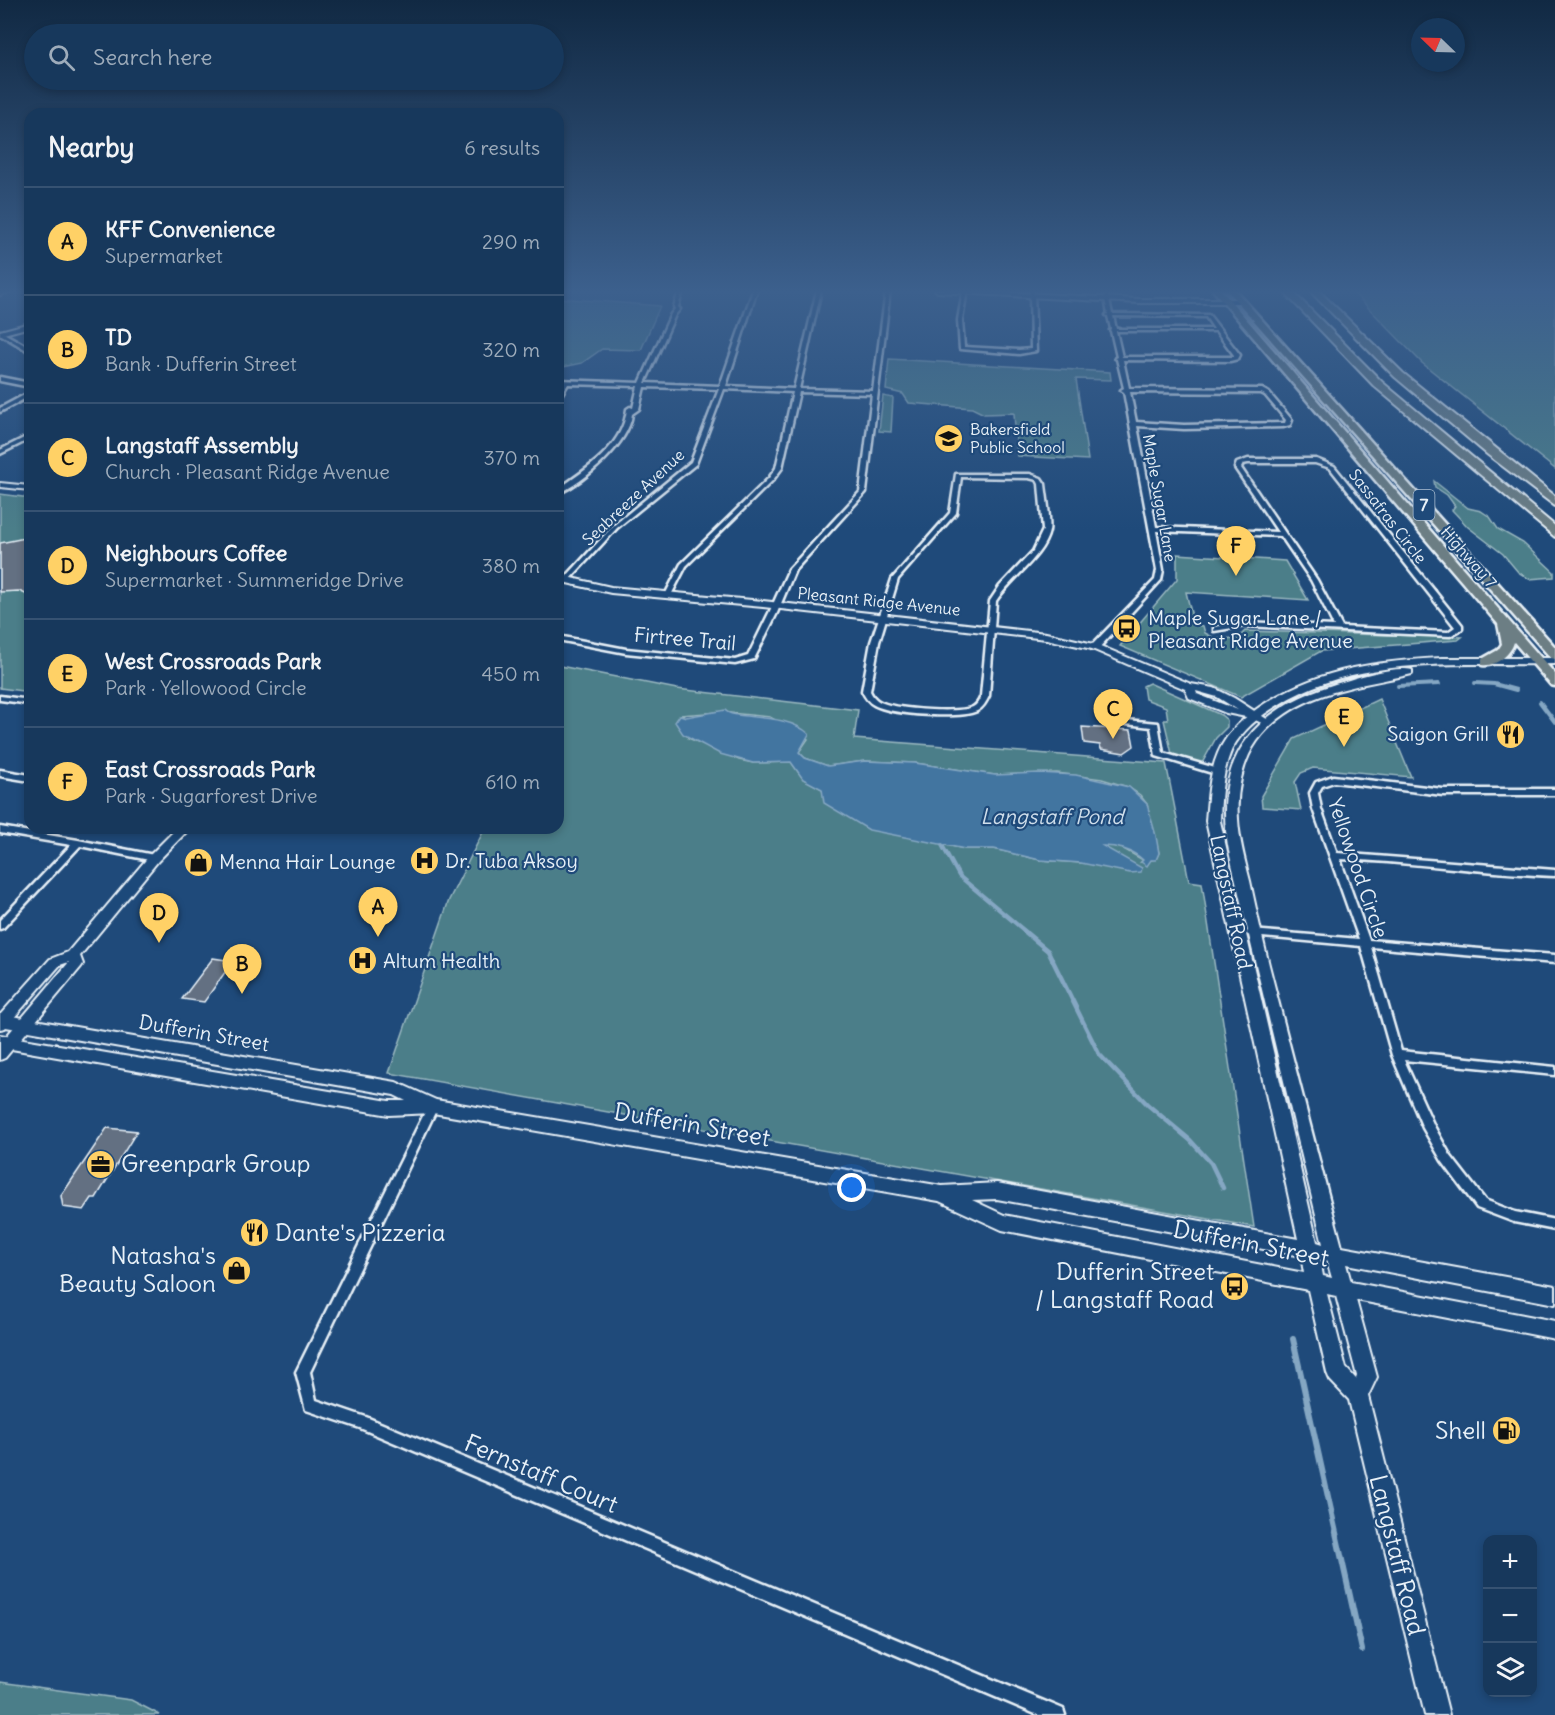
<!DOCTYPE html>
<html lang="en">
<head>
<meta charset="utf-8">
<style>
	:root { --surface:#17385c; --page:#244365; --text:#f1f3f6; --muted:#9eacbb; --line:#365272; --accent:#ffd166 }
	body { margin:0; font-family:Delius,sans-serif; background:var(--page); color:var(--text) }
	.controls { position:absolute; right:18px; bottom:18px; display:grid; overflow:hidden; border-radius:12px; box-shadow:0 3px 9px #0003 }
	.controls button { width:54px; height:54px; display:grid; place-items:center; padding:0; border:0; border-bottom:2px solid var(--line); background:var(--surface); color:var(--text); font:30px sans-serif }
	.compass { position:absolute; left:1411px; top:18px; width:54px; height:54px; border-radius:50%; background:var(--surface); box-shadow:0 3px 9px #0003; rotate:293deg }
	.you { position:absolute; left:852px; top:1188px; width:21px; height:21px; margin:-15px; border:4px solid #fff; border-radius:50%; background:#1a73e8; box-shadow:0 0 0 9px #1a73e833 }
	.badge { display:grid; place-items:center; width:39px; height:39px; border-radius:50%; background:var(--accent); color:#111; font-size:20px; font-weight:700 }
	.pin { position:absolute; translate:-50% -50px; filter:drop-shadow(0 2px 3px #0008) }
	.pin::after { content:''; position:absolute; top:32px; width:21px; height:18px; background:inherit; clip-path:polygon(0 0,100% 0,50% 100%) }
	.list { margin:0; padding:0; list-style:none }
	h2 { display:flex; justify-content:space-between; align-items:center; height:78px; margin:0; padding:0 24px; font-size:26px }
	h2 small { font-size:20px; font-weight:400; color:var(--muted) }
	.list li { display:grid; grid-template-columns:39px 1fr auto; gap:18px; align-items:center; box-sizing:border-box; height:108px; padding:0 24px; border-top:2px solid var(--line) }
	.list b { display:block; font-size:22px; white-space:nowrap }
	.list p { margin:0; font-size:20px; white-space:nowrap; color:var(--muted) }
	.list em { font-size:20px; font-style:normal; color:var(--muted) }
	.icon { flex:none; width:33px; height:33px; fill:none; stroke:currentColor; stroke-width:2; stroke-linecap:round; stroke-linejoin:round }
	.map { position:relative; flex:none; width:1555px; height:1715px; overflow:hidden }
	.search { position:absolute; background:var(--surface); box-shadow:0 3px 9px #0003; left:24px; top:24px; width:540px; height:66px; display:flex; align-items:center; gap:15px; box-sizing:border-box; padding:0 21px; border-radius:33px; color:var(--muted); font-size:22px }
	.panel { position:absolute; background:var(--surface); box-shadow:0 3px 9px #0003; left:24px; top:108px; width:540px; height:726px; border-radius:18px }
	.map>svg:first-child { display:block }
	.green { fill:#4b7e89; stroke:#9ab8c0; stroke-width:1.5; fill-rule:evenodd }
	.water { fill:#4375a0; stroke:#85a7c3; stroke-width:1.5 }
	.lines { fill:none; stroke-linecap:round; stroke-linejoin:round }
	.stream-far2 { stroke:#85a7c3; stroke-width:4 }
	.stream-far1 { stroke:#85a7c3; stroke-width:4.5 }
	.stream { stroke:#85a7c3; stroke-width:6 }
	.building { fill:#636f82; stroke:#e8f1f8; stroke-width:1.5 }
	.minor-casing { stroke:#e8f1f8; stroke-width:5 }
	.tertiary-casing { stroke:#e8f1f8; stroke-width:4 }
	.secondary-casing { stroke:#e8f1f8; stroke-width:4 }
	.primary-casing { stroke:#e8f1f8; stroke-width:5 }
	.motorway-casing { stroke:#e8f1f8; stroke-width:4 }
	.minor { fill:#1f4a7a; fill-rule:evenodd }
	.tertiary { fill:#1f4a7a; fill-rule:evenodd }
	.secondary { fill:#1f4a7a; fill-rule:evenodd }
	.primary { fill:#6c7e84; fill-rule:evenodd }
	.motorway { fill:#6c7e84; fill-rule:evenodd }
	.labels { text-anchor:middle; stroke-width:4.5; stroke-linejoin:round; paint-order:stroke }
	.far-poi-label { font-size:16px; fill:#e8f1f8; stroke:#1f4a7a; text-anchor:start }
	.far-street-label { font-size:16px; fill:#e8f1f8; stroke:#1f4a7a }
	.shield { fill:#1f4a7a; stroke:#acbfd2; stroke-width:1.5 }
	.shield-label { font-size:18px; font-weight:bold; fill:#e8f1f8 }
	.poi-label { font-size:20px; fill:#e8f1f8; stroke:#1f4a7a; text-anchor:start }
	.street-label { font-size:20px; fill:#e8f1f8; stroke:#1f4a7a }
	.water-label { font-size:21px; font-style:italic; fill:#cfdeeb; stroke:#1f4a7a }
	.near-street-label { font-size:24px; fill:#e8f1f8; stroke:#1f4a7a }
	.near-poi-label { font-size:24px; fill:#e8f1f8; stroke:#1f4a7a; text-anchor:end }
</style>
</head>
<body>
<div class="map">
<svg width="1555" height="1715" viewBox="0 0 1555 1715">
	<rect width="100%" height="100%" fill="#1f4a7a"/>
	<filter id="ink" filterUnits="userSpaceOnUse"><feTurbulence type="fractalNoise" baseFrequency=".0167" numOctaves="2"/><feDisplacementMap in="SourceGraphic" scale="12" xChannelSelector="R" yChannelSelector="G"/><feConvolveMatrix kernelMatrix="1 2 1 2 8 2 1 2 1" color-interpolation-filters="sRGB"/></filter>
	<g filter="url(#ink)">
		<g class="green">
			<path d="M1351,290h204v179l-133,-106z"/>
			<path d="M558,298l102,8 -19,44 -39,-1 -20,14 -24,5z"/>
			<path d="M889,359l221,13 1,8 -35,-1 12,81 -71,-4 -3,-43 -30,1 -12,-6 -63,-5 -6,-9 -17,-4z"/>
			<path d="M883,396l10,2 -2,34 -12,-1z"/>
			<path d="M1434,481l34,27 13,3 9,6 8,12 25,14 31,29v5l-25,2 -11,-7 -15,-18 -35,-27 -16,-17 3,-4 -8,-11 -12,-8z"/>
			<path d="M0,494l30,4v194l-30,-4z"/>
			<path d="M1177,554l108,7 23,39 -122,-8 8,33 9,1 2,7 11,6 22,-1 7,-7 217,6 -4,3 -137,11 -80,46 -121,-51 57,-67z"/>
			<path d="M560,666l117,23 181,21 -4,29 312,24 23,118 13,2 52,344 -865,-154 60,-173 36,-72h73v-152zM720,712l50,5 38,22 -9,13 6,6 23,8 37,-5 50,2 80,12 62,-2 45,6 26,8 12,8 7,9 12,49 -3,6 -15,3 2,-2 -21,-12 -16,-3 -3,1 8,5 -30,12 -41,-3 -46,-11h-29l-47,-10 -115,-60 -12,-17 -38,1 -14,-3 -51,-22 -7,-23z"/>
			<path d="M1149,683l72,32 6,5v7l-11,11 -15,27 -29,-11 -8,-34h4l-2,-13 -21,-8 -2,-13z"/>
			<path d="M1379,699l32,78 -98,-9 -12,5 -6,9 6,28 -39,-3 -1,-11 33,-57z"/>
			<path d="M0,1682l131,18 29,15h-160z"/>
		</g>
		<path class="water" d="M725,710c8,11 60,1 84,24l-10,18 6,6 23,8 37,-5 50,2 80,12 44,-2 37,2 53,12 18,17 9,32 3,17 -3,7h-5l-4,6 -6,-4 2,-2c-10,-10 -27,-14 -40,-14l39,22 -1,4 -11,1 -49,-10 -41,-3 -46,-11h-29l-96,-19 -45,-27 -2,-14 -19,-10 -12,-17 -38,1 -33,-9 -37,-20 -8,-12 5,-7 6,2z"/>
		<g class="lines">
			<g class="stream-far2">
				<path d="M1475,683l19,1 22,6"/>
				<path d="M1398,686l41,-2"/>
				<path d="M1540,702l15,20"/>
				<path d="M942,845l17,31 67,56"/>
			</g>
			<path class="stream-far1" d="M1024,931l24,20 51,103 49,51 42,35 21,23 12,25"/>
			<path class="stream" d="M1293,1339l69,311"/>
		</g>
		<g class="building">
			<path d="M30,537v59l-11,-5 -19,1v-49z"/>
			<path d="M1082,727l49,3 3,16 -10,7 -23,-4 -1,-4 -16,-2z"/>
			<path d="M213,958l20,3 -29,41 -22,-3z"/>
			<path d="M107,1128l30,3 -41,67h-4l-8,12 -21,-3 -2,-11z"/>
		</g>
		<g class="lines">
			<defs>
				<g id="minor">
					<path d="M7,290h6l-13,5v-3z"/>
					<path d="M679,290h4l-5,17 2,2 -5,6 -30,68 75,3 33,-96h4l-31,96 68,3 23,-99h4l-22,99 74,2 13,-101h4l-24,202 -71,78 -18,43 -23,46 -19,5 -109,-11 -68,-13v-4l68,13 109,11 13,-4 21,-43 20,-44 71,-77 12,-98 -73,-2 -17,76 -9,12 -87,86 -15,29 -3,2 -2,-1 -1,-1 16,-31 88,-86 7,-10 17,-76 -69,-3 -28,75 -79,64 -49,53h-4v-2l49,-53 78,-64 28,-73 -75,-2 -5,22 -7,5c-3,30 -48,68 -74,80v-5c29,-20 65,-42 69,-80l3,-2 3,1 5,-22 -70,-2 -8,13 -2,1v-7l4,-7h-4v-4l82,3 31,-69 4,-5 -1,-2z"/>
					<path d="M963,290h4l-5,30 2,27 55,3 12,-1 -1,-58 4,-1 2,61 -17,3 -59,-5 -2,-29z"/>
					<path d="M1104,294l4,1 4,19 97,1 31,40 -2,4 -8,2 -107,-1 6,28 133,1 7,4 23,27 -2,5 -7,2 -99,2 -47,-3 19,101 122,5 -43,-64 2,-5 11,-4h68l18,7 128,159v4l-12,7 -205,-10 -31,5v-4l31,-5 89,4 -23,-46 -30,-44 -125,-5 7,39 -2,10 -63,69h-6v-4l63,-65 2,-10 -33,-178 -3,-2 3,-2 -7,-29 -2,-1 2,-1 -6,-26 -1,-1 1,-1 -3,-13 -2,-1 2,-1zM1113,316l93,1 8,12h-98zM1116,331h100l18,24v2h-112zM1130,392l131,1 4,2 21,25 -1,3h-2l-99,2 -48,-3zM1248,463h67l15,5 125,159 -7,5 -106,-5 -25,-47 -76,-112 2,-4z"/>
					<path d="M0,331l30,17v4l-30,-18z"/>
					<path d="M0,377l30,6v4l-30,-6z"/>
					<path d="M30,392v4l-30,16v-4z"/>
					<path d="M30,435v4l-30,15v-4z"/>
					<path d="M956,474h74l11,4 4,6c1,10 6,38 4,47 -5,25 -38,47 -53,70l-7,95c-3,6 -6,12 -12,15 -17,8 -85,4 -103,-6 -6,-3 -9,-8 -12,-14l9,-49 21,-63 58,-66zM961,477l68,1 8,2 2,4 4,46 -10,21 -33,35 -10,15 -9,95c-2,5 -4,9 -8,11 -14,7 -75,2 -90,-4 -6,-2 -10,-6 -13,-12l9,-49 19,-63 58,-66z"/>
					<path d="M0,696l30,4v4l-30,-4z"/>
					<path d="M1126,720l32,3 5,30 59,17 1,2 -4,3 -63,-19 -5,-29 -25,-3 -1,-2z"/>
					<path d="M0,770l30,5v6l-30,-5z"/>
					<path d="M1333,776l110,13h112v6h-112l-109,-13 -12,4 -4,7 3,16 16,44 218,17v6c-72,-3 -143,-14 -215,-17l29,81 186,15v8l-184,-16 30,104 154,16v8l-151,-15 30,66 16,29 35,45 30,12 40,8v10l-41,-8 -37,-14 -35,-47 -19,-33 -31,-73 -31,-109 -110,-10 -3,-1 -2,-2 2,-2 3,-1 108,9 -46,-130 -3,-16 6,-11z"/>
					<path d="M0,827l78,13 76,15 5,3 -5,3 -74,-15 -77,82 -3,1v-9l71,-75 -71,-12z"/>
					<path d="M433,1102l4,1 1,3 -128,266 6,28 50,17 697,292 2,6h-27l-678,-287 -54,-18 -10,-38 132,-266 1,-3z"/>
				</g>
				<g id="tertiary">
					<path d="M935,290h33l171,9h102l3,2 -3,2h-102l-201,-11z"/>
					<path d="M30,323v4l-30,8v-4z"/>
					<path d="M0,483l30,3v4l-30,-3z"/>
					<path d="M558,575l53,12 152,14 283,32 52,12 93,39 23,4 20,10 39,25 -5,3 -17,-8 -25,-5 -37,-15 -4,-9 -93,-40 -46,-10 -283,-32 -152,-14 -53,-12zM1196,691l21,6 21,13 -41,-16z"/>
					<path d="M177,828h13l-32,33 -78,95 3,8 -2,3 -76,91 -5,2v-16l69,-82 -9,3 -55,63 -5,1v-14l50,-56 18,-7 82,-97z"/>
				</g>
				<path id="secondary" d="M1442,658h113v6c-93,2 -195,-10 -277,41 -18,11 -36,25 -46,44 -10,22 -11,48 -12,72l97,421 6,2 -93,-388c-21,-100 25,-151 119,-176 16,-5 47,-14 63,-10v4c-54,13 -118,17 -155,67 -15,21 -21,52 -19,78 1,21 7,42 12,62 6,28 12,56 19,84 24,94 48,188 73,282l213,39v18l-209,-40 5,18 204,39v18l-199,-39 21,77 -9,19 81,319h-24l-76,-315 -19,-20 -3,-7 -19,-83 -306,-60 -63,-29 -506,-88 -44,2 -389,-68v-12l389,66h17l-12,-6 -394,-69v-12l396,68 40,18 506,86 55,-3 301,56 -92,-418c2,-23 3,-47 12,-68 10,-23 31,-40 51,-52 53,-33 112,-40 173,-43zM997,1199l304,57 3,17 -300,-58 -32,-15zM1320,1259l7,2 5,17 -9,-2zM1327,1294l9,2 21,80 -1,3 -10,-11z"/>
				<g id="primary">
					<path d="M1213,290h8l334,384v12l-4,-1 -37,-43c-3,12 -18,25 -32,23v-6l16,-9 4,-6 -4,-20z"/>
					<path d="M1227,290h8l320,357v12l-4,-1z"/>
				</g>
				<g id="motorway">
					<path d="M1282,290h9l91,92 173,144v11l-181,-151z"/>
					<path d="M1309,290h9l85,83 152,123v10l-67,-51 -93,-78z"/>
				</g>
			</defs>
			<use href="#minor" class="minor-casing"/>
			<use href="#tertiary" class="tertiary-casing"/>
			<use href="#secondary" class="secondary-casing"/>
			<use href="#primary" class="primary-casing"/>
			<use href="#motorway" class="motorway-casing"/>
			<use href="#minor" class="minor"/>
			<use href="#tertiary" class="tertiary"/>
			<use href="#secondary" class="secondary"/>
			<use href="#primary" class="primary"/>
			<use href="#motorway" class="motorway"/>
		</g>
	</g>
	<linearGradient id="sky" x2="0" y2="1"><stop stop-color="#112943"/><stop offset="0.55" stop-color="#3c608d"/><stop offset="1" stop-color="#3c608d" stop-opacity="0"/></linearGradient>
	<rect width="1555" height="530" fill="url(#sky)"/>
	<defs>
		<symbol id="school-disc" viewBox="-11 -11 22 22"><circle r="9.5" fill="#ffd166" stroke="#1f4a7a"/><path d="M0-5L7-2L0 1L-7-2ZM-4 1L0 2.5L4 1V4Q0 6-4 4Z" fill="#111"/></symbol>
		<symbol id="bus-disc" viewBox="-11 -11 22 22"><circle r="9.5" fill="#ffd166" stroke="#1f4a7a"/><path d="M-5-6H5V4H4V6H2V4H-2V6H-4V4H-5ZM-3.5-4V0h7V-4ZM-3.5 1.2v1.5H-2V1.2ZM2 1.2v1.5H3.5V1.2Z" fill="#111"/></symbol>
		<symbol id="restaurant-disc" viewBox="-11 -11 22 22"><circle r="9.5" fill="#ffd166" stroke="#1f4a7a"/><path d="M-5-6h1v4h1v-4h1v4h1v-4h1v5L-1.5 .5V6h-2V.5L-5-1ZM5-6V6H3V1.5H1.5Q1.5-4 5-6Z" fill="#111"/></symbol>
		<symbol id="hospital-disc" viewBox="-11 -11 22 22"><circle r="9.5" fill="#ffd166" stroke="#1f4a7a"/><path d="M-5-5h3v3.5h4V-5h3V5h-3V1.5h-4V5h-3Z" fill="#111"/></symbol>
		<symbol id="shop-disc" viewBox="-11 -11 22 22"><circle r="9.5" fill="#ffd166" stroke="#1f4a7a"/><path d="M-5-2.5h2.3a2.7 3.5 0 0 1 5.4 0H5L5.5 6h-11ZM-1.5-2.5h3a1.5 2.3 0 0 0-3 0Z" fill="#111"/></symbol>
		<symbol id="office-disc" viewBox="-11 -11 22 22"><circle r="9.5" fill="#ffd166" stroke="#1f4a7a"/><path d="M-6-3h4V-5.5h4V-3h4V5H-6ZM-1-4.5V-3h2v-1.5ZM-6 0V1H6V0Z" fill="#111"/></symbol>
		<symbol id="fuel-disc" viewBox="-11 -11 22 22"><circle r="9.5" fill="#ffd166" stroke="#1f4a7a"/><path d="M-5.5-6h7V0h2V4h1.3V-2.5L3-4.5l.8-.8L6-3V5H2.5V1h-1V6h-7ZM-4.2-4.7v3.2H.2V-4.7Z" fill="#111"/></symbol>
	</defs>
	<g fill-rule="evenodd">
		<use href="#school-disc" x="932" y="422" width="33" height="33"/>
		<use href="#bus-disc" x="1110" y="612" width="33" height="33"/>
		<use href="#restaurant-disc" x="1494" y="718" width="33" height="33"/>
		<use href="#hospital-disc" x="408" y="844" width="33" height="33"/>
		<use href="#shop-disc" x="182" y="846" width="33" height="33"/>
		<use href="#hospital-disc" x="346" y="944" width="33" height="33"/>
		<use href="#office-disc" x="84" y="1148" width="33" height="33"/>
		<use href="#restaurant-disc" x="238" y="1216" width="33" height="33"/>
		<use href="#shop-disc" x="220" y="1254" width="33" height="33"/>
		<use href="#bus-disc" x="1218" y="1270" width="33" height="33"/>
		<use href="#fuel-disc" x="1490" y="1414" width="33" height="33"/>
	</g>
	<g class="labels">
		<g class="far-poi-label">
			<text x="970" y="435">Bakersfield<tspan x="970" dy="18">Public School</tspan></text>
		</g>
		<g class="far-street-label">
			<text transform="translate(633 497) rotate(-43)" y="6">Seabreeze Avenue</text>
			<text transform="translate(1160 498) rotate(80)" y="6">Maple Sugar Lane</text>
			<text transform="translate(1388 516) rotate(52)" y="6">Sassafras Circle</text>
			<text transform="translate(1469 557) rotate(49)" y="6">Highway 7</text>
			<text transform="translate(879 601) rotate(6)" y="6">Pleasant Ridge Avenue</text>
		</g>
		<rect class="shield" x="1413.5" y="490" width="21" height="30" rx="4.5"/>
		<g class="shield-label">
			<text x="1424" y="511">7</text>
		</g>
		<g class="poi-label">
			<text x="1148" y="625">Maple Sugar Lane /<tspan x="1148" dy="23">Pleasant Ridge Avenue</tspan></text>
			<text x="1489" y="741" text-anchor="end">Saigon Grill</text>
			<text x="445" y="868">Dr. Tuba Aksoy</text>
			<text x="219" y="869">Menna Hair Lounge</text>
			<text x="383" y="968">Altum Health</text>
		</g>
		<g class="street-label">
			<text transform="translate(685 639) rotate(5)" y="7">Firtree Trail</text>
			<text transform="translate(1358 868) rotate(71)" y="7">Yellowood Circle</text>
			<text transform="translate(1231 902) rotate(78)" y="7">Langstaff Road</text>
			<text transform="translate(204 1033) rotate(10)" y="7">Dufferin Street</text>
		</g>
		<g class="water-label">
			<text x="1052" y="824">Langstaff Pond</text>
		</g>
		<g class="near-street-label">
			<text transform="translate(692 1125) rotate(10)" y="8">Dufferin Street</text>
			<text transform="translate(1251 1244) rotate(11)" y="8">Dufferin Street</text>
			<text transform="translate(541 1474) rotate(23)" y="8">Fernstaff Court</text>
			<text transform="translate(1397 1555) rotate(76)" y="8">Langstaff Road</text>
		</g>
		<g class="near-poi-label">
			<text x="121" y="1172" text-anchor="start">Greenpark Group</text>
			<text x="275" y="1241" text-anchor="start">Dante's Pizzeria</text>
			<text x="216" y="1264">Natasha's<tspan x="216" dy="28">Beauty Saloon</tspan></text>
			<text x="1214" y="1280">Dufferin Street<tspan x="1214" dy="28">/ Langstaff Road</tspan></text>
			<text x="1486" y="1439">Shell</text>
		</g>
	</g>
</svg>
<div class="controls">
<button>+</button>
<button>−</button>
<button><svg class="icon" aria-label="layers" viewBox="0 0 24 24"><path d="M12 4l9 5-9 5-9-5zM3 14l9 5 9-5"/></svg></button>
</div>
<svg class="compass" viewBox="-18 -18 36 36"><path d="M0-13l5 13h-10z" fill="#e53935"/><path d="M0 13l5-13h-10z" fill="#9eacbb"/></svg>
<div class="you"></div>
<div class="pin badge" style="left:378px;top:937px">A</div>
<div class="pin badge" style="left:242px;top:994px">B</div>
<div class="pin badge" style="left:1113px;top:739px">C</div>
<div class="pin badge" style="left:159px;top:943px">D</div>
<div class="pin badge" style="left:1344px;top:747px">E</div>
<div class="pin badge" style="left:1236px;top:576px">F</div>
<div class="search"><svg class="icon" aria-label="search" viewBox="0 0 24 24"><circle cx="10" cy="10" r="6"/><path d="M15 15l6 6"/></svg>Search here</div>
<section class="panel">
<h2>Nearby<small>6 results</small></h2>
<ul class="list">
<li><span class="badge">A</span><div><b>KFF Convenience</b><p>Supermarket</p></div><em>290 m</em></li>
<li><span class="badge">B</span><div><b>TD</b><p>Bank · Dufferin Street</p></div><em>320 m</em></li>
<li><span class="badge">C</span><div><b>Langstaff Assembly</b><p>Church · Pleasant Ridge Avenue</p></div><em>370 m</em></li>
<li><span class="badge">D</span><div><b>Neighbours Coffee</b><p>Supermarket · Summeridge Drive</p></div><em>380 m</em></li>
<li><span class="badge">E</span><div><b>West Crossroads Park</b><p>Park · Yellowood Circle</p></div><em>450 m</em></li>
<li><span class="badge">F</span><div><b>East Crossroads Park</b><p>Park · Sugarforest Drive</p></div><em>610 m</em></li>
</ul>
</section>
</div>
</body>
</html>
